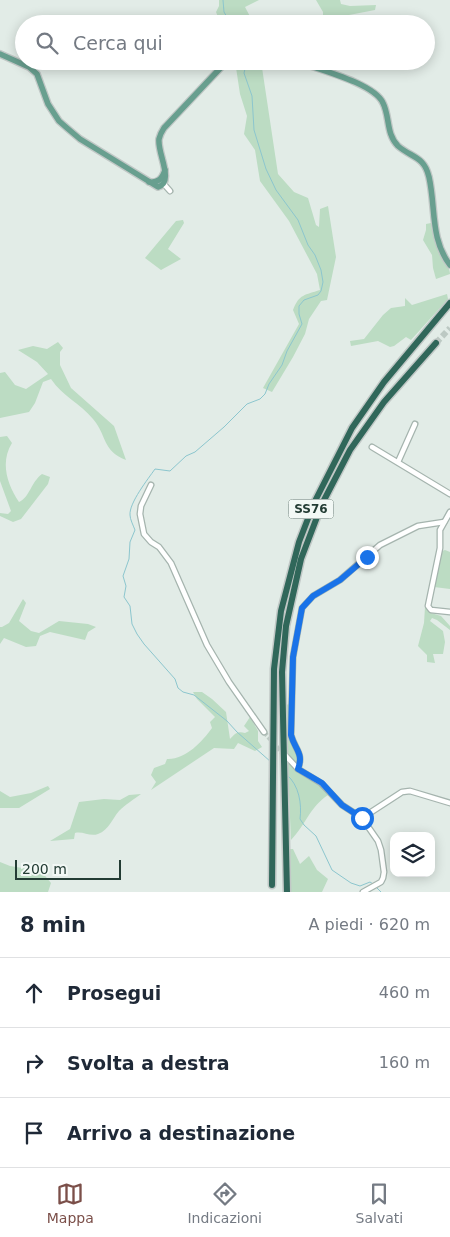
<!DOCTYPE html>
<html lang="it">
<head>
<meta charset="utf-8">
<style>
	:root { --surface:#fff; --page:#f6f6f7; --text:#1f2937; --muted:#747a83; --line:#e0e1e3; --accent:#7b4f49 }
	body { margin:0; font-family:"DejaVu Sans",sans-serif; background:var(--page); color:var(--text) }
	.controls { position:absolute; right:15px; bottom:15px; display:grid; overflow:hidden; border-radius:10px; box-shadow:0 2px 12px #0003 }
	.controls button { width:45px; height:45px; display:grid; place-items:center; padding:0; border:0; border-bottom:1px solid var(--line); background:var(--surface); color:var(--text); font:25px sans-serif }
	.scale { position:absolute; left:15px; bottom:12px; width:106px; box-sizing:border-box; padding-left:5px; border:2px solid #233c34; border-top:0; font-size:14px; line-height:18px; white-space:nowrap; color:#233c34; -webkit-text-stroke:4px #f2f8f5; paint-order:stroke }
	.stop { position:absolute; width:15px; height:15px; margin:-11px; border:4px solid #1a73e8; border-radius:50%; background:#fff }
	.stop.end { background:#1a73e8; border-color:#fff; box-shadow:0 1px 5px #0008 }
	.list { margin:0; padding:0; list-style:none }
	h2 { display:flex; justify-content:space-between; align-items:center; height:65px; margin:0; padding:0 20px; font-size:21px }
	h2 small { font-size:16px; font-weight:400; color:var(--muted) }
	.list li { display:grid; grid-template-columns:32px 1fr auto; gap:15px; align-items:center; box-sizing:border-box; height:70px; padding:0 20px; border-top:1px solid var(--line) }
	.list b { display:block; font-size:19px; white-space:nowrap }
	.list em { font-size:16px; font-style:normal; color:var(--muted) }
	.icon { flex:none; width:28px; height:28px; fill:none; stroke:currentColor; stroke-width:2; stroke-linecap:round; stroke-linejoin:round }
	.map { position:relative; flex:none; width:450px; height:892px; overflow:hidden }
	.search { position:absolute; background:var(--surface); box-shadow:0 2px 12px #0003; left:15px; right:15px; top:15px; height:55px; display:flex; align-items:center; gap:12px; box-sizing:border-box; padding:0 18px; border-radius:28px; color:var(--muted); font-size:19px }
	.sheet { height:275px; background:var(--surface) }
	nav { display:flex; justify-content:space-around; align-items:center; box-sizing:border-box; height:70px; border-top:1px solid var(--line); background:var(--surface); font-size:14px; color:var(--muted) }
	nav a { display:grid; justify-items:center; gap:2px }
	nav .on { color:var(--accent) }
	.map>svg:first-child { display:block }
	.green { fill:#bcdcc3 }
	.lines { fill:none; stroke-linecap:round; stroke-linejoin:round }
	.stream { stroke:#8cc6ce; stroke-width:1 }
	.minor-tunnel { stroke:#bcc9c3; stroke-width:4.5; stroke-dasharray:4.5 2; stroke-linecap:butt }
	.highway-tunnel { stroke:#bcc9c3; stroke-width:6; stroke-dasharray:6 3; stroke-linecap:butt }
	.minor-casing { stroke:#a5b4ae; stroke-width:7 }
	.major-casing { stroke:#c1c8c6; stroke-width:8 }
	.highway-casing { stroke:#c1c8c6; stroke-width:9 }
	.minor { stroke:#fff; stroke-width:4.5 }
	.major { stroke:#689f8f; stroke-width:5.5 }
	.highway { stroke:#30675a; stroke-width:6 }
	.route { stroke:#1a73e8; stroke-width:6 }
	.labels { text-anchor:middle; stroke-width:4.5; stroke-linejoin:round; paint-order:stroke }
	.shield { fill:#f2f8f5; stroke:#61746e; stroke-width:1 }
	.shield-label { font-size:12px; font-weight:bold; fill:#233c34 }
</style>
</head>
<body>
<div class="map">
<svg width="450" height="892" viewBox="0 0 450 892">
	<rect width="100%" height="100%" fill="#e2ece7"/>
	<g class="green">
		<path d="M219,0h40l-14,7 9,17h-33l-5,-12 3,-6z"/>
		<path d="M316,0h24l1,4 9,2 26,-1 -1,5 -26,5 4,9h-30v-12z"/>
		<path d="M235,61h26l17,113 16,18 14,6 8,27 3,2 1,-18 8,-3 8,51 -9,43 -6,1 -12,18 -4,15 -12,23 -21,35 -9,-4 36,-64 -6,-14c6,-16 12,-15 27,-20l-3,-16 -28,-53 -29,-40 -5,-31 -11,-16 3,-18 -7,-22z"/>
		<path d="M183,220l1,3 -16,26 13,10 -20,11 -16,-12 31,-37z"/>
		<path d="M431,223c1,12 7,25 12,36 3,6 7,9 7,15l-14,5 -3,-11 -1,-13 -9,-15 3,-10v-6z"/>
		<path d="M447,294l1,5 -37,41 -5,-3 -12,9 -4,1 -12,-6 -27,5 -1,-5 14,-2 19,-24 8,-7 14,-2v-8l7,7z"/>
		<path d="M58,342l5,6 -3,4v13l11,23 43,38 12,34c-24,-9 -19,-25 -33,-41 -13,-16 -30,-22 -42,-40l-8,3 -8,21 -6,9 -29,6v-45l5,-1 10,13 11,4 22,-15 -11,-12 -19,-12 15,-4 14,3z"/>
		<path d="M7,436l5,7c-12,19 -5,41 7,59 11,-5 12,-20 23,-28l8,3 -2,7 -27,35 -8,3 -13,-6v-3l8,1 3,-3 -11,-30v-44z"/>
		<path d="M445,550l5,2v37l-16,-2 8,-36z"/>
		<path d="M23,599l3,4 -7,18 12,10 8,2 20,-12 29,3 8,3 -8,5 -3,8 -35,-8 -10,4 -4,10 -10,1 -22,-9 -4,6v-17h2l7,-4z"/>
		<path d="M425,607l6,6 10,3 9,10v4l-13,-10 -5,-2 -2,3 13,10 2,11 -2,12h-10l2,9 -8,-1v-7l-9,-9 6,-23z"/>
		<path d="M193,692h9l10,7 14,13 4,27c5,-5 7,-8 15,-6l4,-2 -5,-5 6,-9 8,14v10l4,6 -7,4 -17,-8 -4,6 -20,-1 -63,42 5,-8 -5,-7 3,-7 11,-4 2,-5c18,1 35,-17 45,-31l-2,-6 5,-5 -18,-18z"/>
		<path d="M290,704l-1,34 11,22 -5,9 24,16 9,10c-18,12 -22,29 -37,45l-6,-135z"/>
		<path d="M48,786l2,3 -31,19h-19v-17l10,6 21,-4z"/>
		<path d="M141,794c-7,5 -16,11 -22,17 -7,8 -10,19 -21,23 -8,3 -15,-3 -23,-1l-1,6 -24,2 20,-12 9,-27 25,-3 16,1 9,-5z"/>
		<path d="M290,849h3l7,15 9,-8 8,14 11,9 -6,13h-31z"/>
		<path d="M0,862l10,4 31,5 10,12 -3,9h-48z"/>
	</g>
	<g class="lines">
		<g class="stream">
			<path d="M223,0l1,12 7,12"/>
			<path d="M247,61l-3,12 8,23 2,34 12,39 10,21 22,30 10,25 7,10 6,15 2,12 -2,9 -3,4 -14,5 -5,6v8l3,10 -15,27 -5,14 -13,19 -4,10 -5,5 -13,5 -23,23 -29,25 -9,4 -16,15 -15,-2c-7,10 -26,34 -25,46 0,4 3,10 5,15l-5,12 -1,17 -6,17 3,10 -2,11 6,9 2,18 5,10 7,10 31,35 3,9 5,4 11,3 33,26 10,11 34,30"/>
			<path d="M287,775c12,10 15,29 13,44l4,6 12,11 16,34 19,13 9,3 10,-4 3,2"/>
			<path d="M376,887l5,5"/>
		</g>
		<path class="minor-tunnel" d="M264,732l19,22"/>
		<path class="highway-tunnel" d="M436,343l14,-15"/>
		<defs>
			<g id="minor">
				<path d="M162,182l8,9"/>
				<path d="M372,447l78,47"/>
				<path d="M398,462l17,-38"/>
				<path d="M151,485l-10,21 -1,8 4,20 7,8 8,5 12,16 36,82 22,37 35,50"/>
				<path d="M450,512l-10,18v18l-12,58 3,4 19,2"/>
				<path d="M286,756l12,13 23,14 21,22 20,13 16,23 3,9 3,22 -1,6 -2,4 -18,10"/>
				<path d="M298,769c6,-16 -3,-19 -7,-34l2,-78 9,-49 11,-12 27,-16 40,-35 38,-19 26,-4"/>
				<path d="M362,818l40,-26 8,-1 40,12"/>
			</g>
			<g id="major">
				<path d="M0,54l29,13 8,7 11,30 11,17 8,7 13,11 78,48c17,-5 -1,-34 1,-48 1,-4 3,-8 5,-11l63,-67"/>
				<path d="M296,61c21,8 78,22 87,42 7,14 3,31 15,43 14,12 26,10 31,31 7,31 1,62 21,88"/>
				<path d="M149,182c9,1 13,-3 16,-12"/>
			</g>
			<g id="highway">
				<path d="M272,885l2,-216 7,-58 18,-69 15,-39 38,-75 32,-46 66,-79"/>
				<path d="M287,892l-5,-220 4,-46 15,-67 21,-55 28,-54 34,-48 52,-59"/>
			</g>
		</defs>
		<use href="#minor" class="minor-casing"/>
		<use href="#major" class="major-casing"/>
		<use href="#highway" class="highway-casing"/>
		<use href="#minor" class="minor"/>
		<use href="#major" class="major"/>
		<use href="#highway" class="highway"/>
	</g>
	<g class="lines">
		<path class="route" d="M362,818l-20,-13 -20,-22 -24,-14c6,-16 -3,-19 -7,-34l2,-78 9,-49 11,-12 27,-16 27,-23"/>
	</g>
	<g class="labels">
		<rect class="shield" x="288.5" y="499.5" width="45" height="19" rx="4"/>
		<g class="shield-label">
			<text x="311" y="513">SS76</text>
		</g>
	</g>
</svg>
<div class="controls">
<button><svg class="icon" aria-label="layers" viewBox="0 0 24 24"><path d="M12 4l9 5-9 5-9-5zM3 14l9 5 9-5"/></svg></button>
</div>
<div class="scale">200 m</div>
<div class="stop" style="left:362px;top:818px"></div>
<div class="stop end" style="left:367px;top:557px"></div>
<div class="search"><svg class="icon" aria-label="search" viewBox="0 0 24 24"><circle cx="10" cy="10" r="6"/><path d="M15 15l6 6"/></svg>Cerca qui</div>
</div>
<section class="sheet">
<h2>8 min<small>A piedi · 620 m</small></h2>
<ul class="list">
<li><svg class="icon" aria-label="ahead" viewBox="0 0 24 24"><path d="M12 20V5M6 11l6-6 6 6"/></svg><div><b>Prosegui</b></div><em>460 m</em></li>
<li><svg class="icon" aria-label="right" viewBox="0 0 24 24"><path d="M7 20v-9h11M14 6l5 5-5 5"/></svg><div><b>Svolta a destra</b></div><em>160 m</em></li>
<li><svg class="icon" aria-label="arrive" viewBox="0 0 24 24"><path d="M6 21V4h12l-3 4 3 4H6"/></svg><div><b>Arrivo a destinazione</b></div></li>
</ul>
</section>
<nav>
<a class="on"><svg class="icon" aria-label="map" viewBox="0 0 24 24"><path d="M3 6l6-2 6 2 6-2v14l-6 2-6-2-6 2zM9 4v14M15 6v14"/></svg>Mappa</a>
<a><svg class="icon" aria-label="directions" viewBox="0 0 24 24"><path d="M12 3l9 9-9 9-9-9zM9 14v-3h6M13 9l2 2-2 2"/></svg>Indicazioni</a>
<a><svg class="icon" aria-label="saved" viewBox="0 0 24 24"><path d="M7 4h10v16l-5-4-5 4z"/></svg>Salvati</a>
</nav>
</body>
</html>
